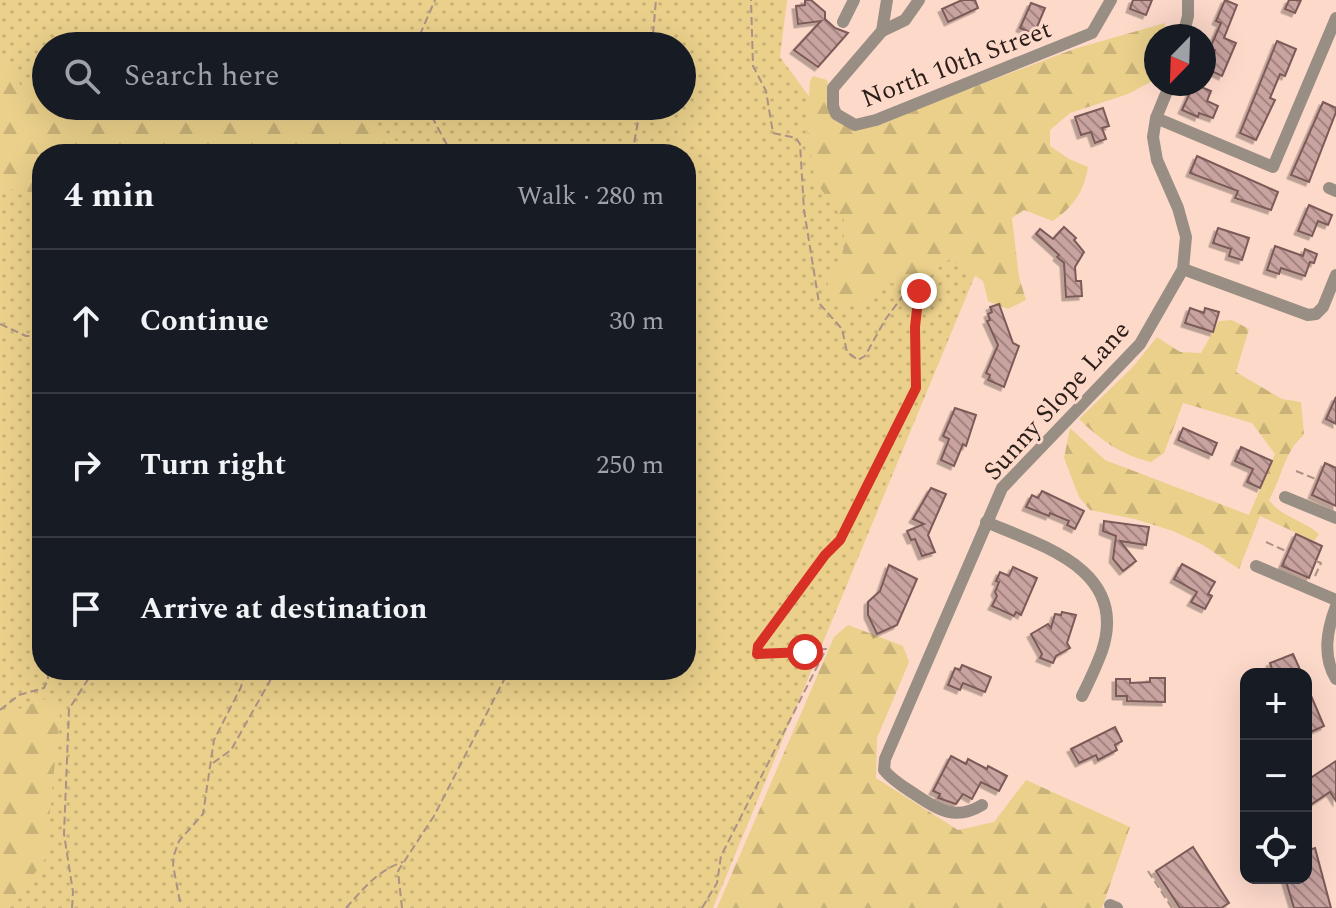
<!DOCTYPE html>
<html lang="en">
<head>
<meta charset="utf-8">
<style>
	:root { --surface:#171b24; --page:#20242c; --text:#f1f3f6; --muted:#9ea1a6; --line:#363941 }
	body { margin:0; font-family:Spectral,serif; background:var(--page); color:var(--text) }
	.controls { position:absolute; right:24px; bottom:24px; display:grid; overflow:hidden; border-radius:16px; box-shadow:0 8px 32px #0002 }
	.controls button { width:72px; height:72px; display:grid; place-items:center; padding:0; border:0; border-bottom:2px solid var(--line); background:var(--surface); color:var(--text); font:40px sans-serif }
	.compass { position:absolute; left:1144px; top:24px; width:72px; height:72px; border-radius:50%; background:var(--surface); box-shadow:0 8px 32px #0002; rotate:203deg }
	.stop { position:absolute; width:24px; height:24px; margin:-18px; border:6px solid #d93025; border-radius:50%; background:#fff }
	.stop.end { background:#d93025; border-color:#fff; box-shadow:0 2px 8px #0008 }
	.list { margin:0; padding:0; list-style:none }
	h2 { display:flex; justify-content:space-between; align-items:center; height:104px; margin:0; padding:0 32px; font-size:34px }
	h2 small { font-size:26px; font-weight:400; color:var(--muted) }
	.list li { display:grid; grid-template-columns:52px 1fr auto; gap:24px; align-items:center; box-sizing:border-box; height:144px; padding:0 32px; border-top:2px solid var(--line) }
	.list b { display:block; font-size:30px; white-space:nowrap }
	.list em { font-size:26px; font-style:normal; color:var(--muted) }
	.icon { flex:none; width:44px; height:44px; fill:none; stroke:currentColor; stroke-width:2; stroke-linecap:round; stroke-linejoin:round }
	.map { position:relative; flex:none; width:1336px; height:908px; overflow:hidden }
	.search { position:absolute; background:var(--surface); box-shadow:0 8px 32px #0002; left:32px; top:32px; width:664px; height:88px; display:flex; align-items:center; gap:20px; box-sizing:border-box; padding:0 28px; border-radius:44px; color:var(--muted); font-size:30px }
	.panel { position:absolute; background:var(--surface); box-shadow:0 8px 32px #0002; left:32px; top:144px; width:664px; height:536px; border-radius:32px }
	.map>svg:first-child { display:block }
	.grass { fill:url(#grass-dots); fill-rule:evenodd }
	.forest { fill:url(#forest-firs) }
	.building { fill:url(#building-back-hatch); stroke:#7c5a58; stroke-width:2; filter:url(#shadow) }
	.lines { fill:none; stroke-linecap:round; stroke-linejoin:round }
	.path { stroke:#ac9185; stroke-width:2; stroke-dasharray:8 4; stroke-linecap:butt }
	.minor { stroke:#998e83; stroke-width:12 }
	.route { stroke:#d93025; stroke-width:10 }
	.labels { text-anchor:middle; stroke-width:6; stroke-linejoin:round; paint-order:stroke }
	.street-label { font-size:26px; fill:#2b1e18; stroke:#fdd9ca }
</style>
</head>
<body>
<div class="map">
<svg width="1336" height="908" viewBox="0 0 1336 908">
	<defs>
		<pattern id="grass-dots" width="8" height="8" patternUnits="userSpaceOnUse" patternTransform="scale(2)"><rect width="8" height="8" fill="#ead08b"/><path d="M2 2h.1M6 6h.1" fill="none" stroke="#c9b277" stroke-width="1.8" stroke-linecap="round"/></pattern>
		<pattern id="forest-firs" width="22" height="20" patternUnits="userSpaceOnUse" patternTransform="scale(2)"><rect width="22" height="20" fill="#ead08b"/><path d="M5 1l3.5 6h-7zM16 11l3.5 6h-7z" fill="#c9b277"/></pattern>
		<pattern id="building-back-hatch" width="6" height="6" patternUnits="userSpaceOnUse" patternTransform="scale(2)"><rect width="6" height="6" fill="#c9a3a0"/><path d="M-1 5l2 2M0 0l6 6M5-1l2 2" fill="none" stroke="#a38481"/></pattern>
		<filter id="shadow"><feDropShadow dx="-3.5" dy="3.5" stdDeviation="0" flood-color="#0004"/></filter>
	</defs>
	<rect width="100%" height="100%" fill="#fdd9ca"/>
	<path class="grass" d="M0,0h787l-7,57 48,65 34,15 201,-74 -350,845h-713zM46,46h636v60h-636zM42,154h644v516h-644z"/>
	<g class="forest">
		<path d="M1165,23v13h-9v43l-28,15 -58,19 -20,17v16l19,13 19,8c-4,25 -15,40 -35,54l-29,-11 -12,8 7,59 7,23 -18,9 -20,-8 -5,-20 -33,-22c-20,16 -35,27 -62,24l-27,23 -16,-2 -15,-11 -3,-13 16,-18 1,-42 -29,-39 -8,-51 3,-49 3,-5 14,4 7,37 29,12 211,-80z"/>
		<path d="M0,51l21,35 25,12v8h17l16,7 43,-7h24l38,5 17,-5h153l46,38 1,10h-359v40l-31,-5 -11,2z"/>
		<path d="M1232,320l17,9 -13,43 46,27 19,3 3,33c-21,18 -21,41 -35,65 12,17 34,20 50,34l-5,7 -54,-25 -21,53 -36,-24 -30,-14 -38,-12 -45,-9 -11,-13 -15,-39 6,-30 35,32 144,55 26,-61 -23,-31 -69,-20 -19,50 -13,9c-30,-7 -49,-21 -72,-43l53,-51 25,-31 23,15 21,1 18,-32z"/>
		<path d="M848,625l55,21 6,16 -32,76 -1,40 82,52 36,-8 32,-42 104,47 -28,81h-385l117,-271z"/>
		<path d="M43,699l18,4 -16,156 -21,29 -13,9 -6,11h-5v-191z"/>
	</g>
	<g class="building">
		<path d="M805,0h6l14,12v7l10,9 13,5 -30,34 -24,-17 27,-29 -23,3 -2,-18 9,-1z"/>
		<path d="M962,0h13l3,8 -30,14 -6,-13z"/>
		<path d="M1133,0h19l-6,15 -16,-6z"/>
		<path d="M1225,0l12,5 -13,33 12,5 -14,33 -15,-7 8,-19 -5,-2 11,-25 -5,-2z"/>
		<path d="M1289,0h12l-6,13 -10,-4z"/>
		<path d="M1031,3l14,5 -11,26 -14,-6z"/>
		<path d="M1277,41l19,8 -11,27 -5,-2 -10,24 5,2 -19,40 -16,-7z"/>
		<path d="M1194,84l17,7 -4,10 11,5 -5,12 -14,-5 -1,4 -16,-7z"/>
		<path d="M1323,102l13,6v4l-27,70 -18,-7z"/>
		<path d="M1103,108l6,18 -7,2 4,11 -11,4 -4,-11 -10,3 -6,-18z"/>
		<path d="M1197,156l81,36 -7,18 -36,-12 3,-7 -48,-18z"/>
		<path d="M1309,205l23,10 -4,10 -10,-4 -6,15 -14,-5z"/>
		<path d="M1064,227l12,11 -2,2 10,12 -9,15 1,14h5l1,15 -16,1 -2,-34 -7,-6 2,-2 -23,-21 4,-5 13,10z"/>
		<path d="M1218,228l31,10 -7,22 -13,-4 2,-7 -18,-6z"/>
		<path d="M1275,246l28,10 2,-7 12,5 -3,9 -4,-1 -5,14 -24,-8 -2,6 -12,-4z"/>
		<path d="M999,304l14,39 6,3 -15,41 -16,-7 2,-5 -4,-2 12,-28 -11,-24 3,-1 -2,-6 4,-2 -2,-5z"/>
		<path d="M1190,308l14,5 1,-5 14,4 -6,20 -28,-9z"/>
		<path d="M1336,397v27l-10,-5z"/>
		<path d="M955,408l21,7 -10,31 -3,-2 -9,22 -13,-6 8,-21 -6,-3z"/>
		<path d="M1183,428l34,15 -5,12 -34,-15z"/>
		<path d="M1241,447l31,14 -12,27 -13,-6 6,-13 -18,-8z"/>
		<path d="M1325,463l11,5v38l-24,-11z"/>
		<path d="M931,488l15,6 -18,41 7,17 -13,4 -7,-17 -4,1 -4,-9 17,-7 -11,-5z"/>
		<path d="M1042,491l42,20 -9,18 -8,-4 2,-4 -19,-8 -1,3 -23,-9 6,-12 6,3z"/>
		<path d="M1104,521l45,6 -3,18 -26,-4 16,20 -13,10 -10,-12 3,-23 -13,-5z"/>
		<path d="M1296,534l26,12 -13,32 -27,-12z"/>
		<path d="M1182,564l33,18 -7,12 4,2 -7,13 -14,-7 6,-10 -23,-13z"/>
		<path d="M889,565l28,14 -20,46 -20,9 -9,-19v-13l12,-11z"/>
		<path d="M1013,567l24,11 -16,37 -5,-3 -2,4 -22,-10 5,-10 -2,-4 4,-10 -3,-1 4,-9 9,4z"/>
		<path d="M1062,612l14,3 -9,28 3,5 -14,8 -3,7 -13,-5 2,-4 -11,-20 17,-10 3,4 4,-14 6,1z"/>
		<path d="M1293,654l9,20h-28l-4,-11z"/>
		<path d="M962,665l29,12 -6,15 -22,-9 -3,7 -12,-5 7,-17 5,2z"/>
		<path d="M1150,678h15v24l-38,-1v-5h-11v-17h14v4l20,-1z"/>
		<path d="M1306,684l18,42 -18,8z"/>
		<path d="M1115,727l7,14 -7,4 2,5 -19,10 -2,-5 -17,8 -8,-14z"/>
		<path d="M951,756l15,8 2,-5 19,10 1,-3 19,10 -8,15 -18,-9 -9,17 -9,-5 -7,10 -18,-6 2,-4 -7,-3z"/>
		<path d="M1336,761v40l-6,-9 -24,16v-27z"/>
		<path d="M1193,847l36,56 -8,5h-41l-24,-37z"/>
		<path d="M1315,848l16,60h-37l-9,-30h21v-27z"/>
	</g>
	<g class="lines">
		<g class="path">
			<path d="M415,46l20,-46"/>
			<path d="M652,46l4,-46"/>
			<path d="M426,106l26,48"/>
			<path d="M632,154l9,-48"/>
			<path d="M0,324l26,12h16"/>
			<path d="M1296,471l22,9"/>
			<path d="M1266,542l22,10"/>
			<path d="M1315,576l6,-13 -5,-2"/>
			<path d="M0,710l19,-15 25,-7 4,-9v-9"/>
			<path d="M213,763l18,-13 45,-80"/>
			<path d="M1148,871l24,37"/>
			<path d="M180,902l-7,-37 1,-10 5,-14 24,-27 11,-74 27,-53 4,-17"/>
			<path d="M72,908l1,-16 -9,-58 5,-125 25,-39"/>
			<path d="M346,908c17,-19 32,-38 57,-46"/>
			<path d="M402,908l-4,-37 36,-55 75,-146"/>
			<path d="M702,908l15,-25 4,-27 105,-207 -69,5 1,-8 67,-91 15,-15 76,-152 1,-94 11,-15 -5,-4 -21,22 -17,23 -20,36 -7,4 -11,-8 -5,-23 -23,-26 -15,-93 -4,-66 -4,-6 -23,-5 -7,-42 -13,-25 -2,-66"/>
		</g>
		<g class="minor">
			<path d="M887,0l-5,31 -49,57v18l3,8 19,11 21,-5 216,-87 19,-33"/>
			<path d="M843,22l11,-22"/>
			<path d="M882,31l23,-11 14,-20"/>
			<path d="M1183,36l5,-20v-16"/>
			<path d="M1156,118l117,49 63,-149"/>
			<path d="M1329,188l7,3"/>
			<path d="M1183,269l125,46 8,-1 7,-7 13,-32"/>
			<path d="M1285,497l51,21"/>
			<path d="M986,522c57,24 143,48 116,129 -6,16 -13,31 -20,45"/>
			<path d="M1256,566l80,34"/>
			<path d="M1336,606c-9,24 -14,50 0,73"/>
			<path d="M982,805c-26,16 -44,5 -66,-10 -12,-8 -23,-14 -32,-25l1,-11 117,-271 138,-144 43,-75 3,-32 -8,-29 -21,-48 -4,-23 3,-19 14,-34"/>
			<path d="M1110,905l7,3"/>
		</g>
	</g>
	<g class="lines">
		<path class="route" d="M805,652l-48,2 1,-8 67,-91 15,-15 76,-152 -1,-61 4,-36"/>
	</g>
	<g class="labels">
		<g class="street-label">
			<text transform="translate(956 63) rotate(-21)" y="9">North 10th Street</text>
			<text transform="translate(1056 400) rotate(-48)" y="9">Sunny Slope Lane</text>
		</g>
	</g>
</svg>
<div class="controls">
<button>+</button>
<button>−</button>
<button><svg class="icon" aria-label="locate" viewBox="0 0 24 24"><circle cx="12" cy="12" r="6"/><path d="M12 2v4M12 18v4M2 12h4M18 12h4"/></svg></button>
</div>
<svg class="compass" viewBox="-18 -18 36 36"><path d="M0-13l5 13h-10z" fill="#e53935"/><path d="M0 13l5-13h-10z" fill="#9ea1a6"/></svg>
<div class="stop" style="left:805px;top:652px"></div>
<div class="stop end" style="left:919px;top:291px"></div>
<div class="search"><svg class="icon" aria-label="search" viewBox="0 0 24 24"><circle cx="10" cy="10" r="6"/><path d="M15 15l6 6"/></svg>Search here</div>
<section class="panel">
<h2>4 min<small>Walk · 280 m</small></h2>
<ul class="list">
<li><svg class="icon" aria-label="ahead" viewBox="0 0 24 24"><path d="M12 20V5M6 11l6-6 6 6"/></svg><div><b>Continue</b></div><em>30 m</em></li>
<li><svg class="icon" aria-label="right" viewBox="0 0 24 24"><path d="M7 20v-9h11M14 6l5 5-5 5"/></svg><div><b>Turn right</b></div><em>250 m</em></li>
<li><svg class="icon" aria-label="arrive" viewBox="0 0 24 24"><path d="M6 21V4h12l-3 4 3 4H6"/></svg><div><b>Arrive at destination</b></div></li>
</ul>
</section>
</div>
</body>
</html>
